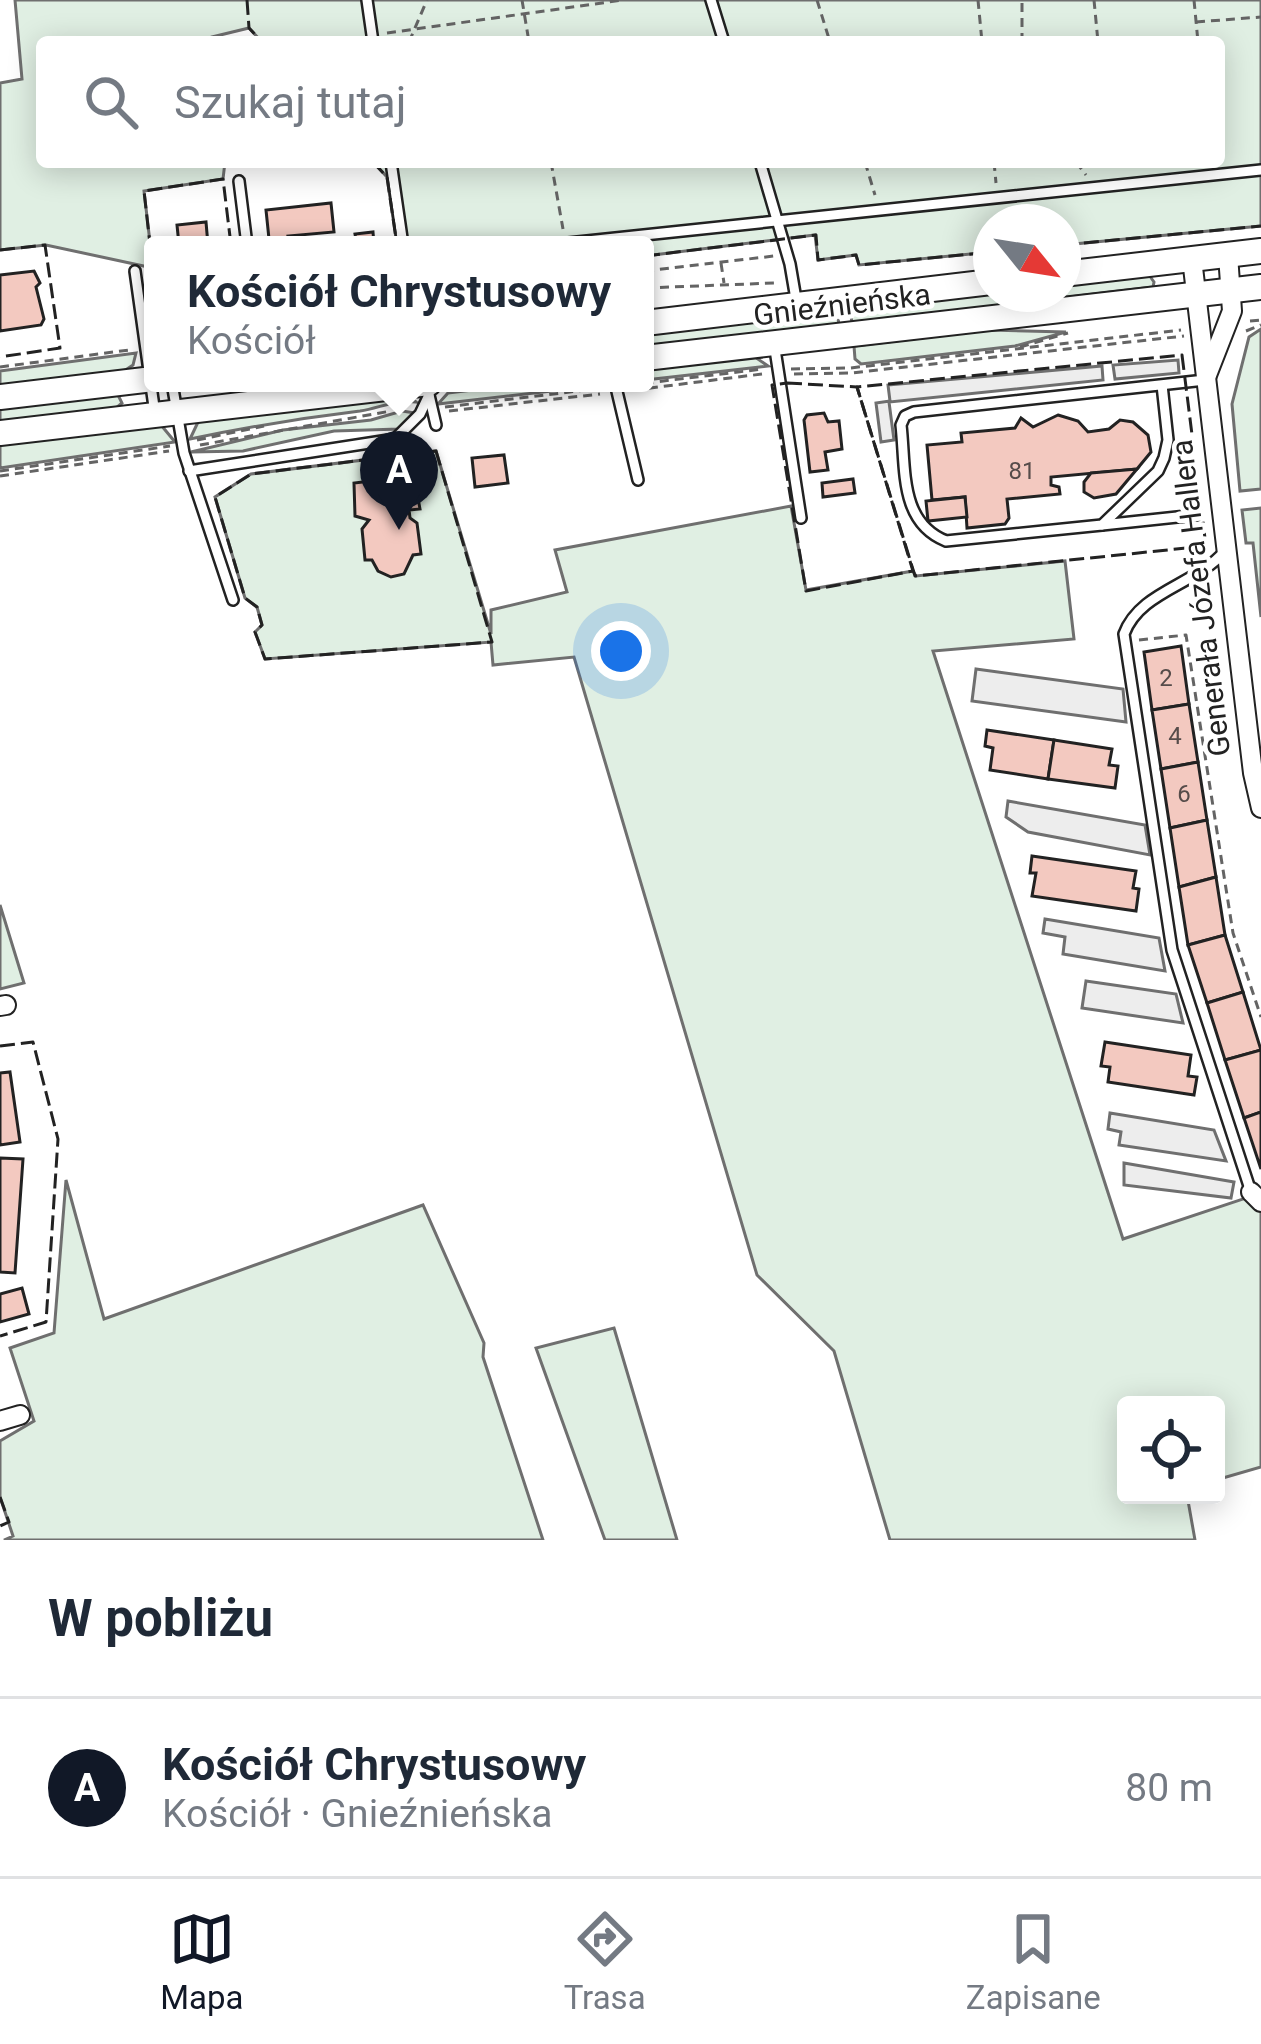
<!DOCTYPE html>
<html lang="pl">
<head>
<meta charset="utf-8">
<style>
	:root { --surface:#fff; --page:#f6f6f7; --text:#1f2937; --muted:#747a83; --line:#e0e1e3; --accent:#111827 }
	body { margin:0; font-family:Roboto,sans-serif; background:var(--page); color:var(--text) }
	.controls { position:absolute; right:36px; bottom:36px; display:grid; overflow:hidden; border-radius:12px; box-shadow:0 6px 30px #0003 }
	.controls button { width:108px; height:108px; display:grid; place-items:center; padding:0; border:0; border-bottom:3px solid var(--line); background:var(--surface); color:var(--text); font:60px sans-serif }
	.compass { position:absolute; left:973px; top:204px; width:108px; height:108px; border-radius:50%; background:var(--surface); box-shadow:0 6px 30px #0003; rotate:120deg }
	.you { position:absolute; left:621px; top:651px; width:42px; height:42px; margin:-30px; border:9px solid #fff; border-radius:50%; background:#1a73e8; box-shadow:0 0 0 18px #1a73e833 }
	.badge { display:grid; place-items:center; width:78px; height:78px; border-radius:50%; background:var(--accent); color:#fff; font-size:39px; font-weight:700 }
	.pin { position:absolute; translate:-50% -99px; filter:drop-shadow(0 3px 6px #0008) }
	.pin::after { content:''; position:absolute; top:63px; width:42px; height:36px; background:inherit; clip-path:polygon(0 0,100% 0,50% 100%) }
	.popup { position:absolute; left:144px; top:236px; width:510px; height:156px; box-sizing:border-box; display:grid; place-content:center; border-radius:12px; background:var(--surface); filter:drop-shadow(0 3px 9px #0005); font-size:39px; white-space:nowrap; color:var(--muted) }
	.popup b { font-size:45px; color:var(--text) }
	.popup::after { content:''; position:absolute; left:50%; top:100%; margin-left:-24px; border:24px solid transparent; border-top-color:var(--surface) }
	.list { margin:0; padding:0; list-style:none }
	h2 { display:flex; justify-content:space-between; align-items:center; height:156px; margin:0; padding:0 48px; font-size:51px }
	h2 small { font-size:39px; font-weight:400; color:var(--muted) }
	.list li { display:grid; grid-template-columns:78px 1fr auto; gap:36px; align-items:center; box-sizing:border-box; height:180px; padding:0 48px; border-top:3px solid var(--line) }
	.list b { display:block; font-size:45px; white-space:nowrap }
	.list p { margin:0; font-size:39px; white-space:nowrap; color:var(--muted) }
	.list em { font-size:39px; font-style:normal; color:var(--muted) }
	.icon { flex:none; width:66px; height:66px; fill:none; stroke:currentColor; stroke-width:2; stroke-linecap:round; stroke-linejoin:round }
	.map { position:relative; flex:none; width:1261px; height:1540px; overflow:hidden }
	.search { position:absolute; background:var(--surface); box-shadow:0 6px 30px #0003; left:36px; right:36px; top:36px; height:132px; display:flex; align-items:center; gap:30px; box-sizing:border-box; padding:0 42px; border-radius:12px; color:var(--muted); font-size:45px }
	.sheet { height:336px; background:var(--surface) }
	nav { display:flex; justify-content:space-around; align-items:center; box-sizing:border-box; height:168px; border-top:3px solid var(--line); background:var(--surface); font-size:33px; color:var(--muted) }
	nav a { display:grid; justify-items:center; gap:6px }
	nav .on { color:var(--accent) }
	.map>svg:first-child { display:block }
	.green { fill:#e0efe3; stroke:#6f6f6f; stroke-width:3 }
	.parking { fill:#ededed; stroke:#6f6f6f; stroke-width:3 }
	.building { fill:#f3c9c0; stroke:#222; stroke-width:3 }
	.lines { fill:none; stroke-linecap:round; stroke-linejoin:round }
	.service-casing { stroke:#222; stroke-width:14 }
	.minor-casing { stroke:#222; stroke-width:22 }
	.secondary-casing { stroke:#222; stroke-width:28 }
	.path { stroke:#646464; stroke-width:3; stroke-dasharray:9 6; stroke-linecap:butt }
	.service { stroke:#fff; stroke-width:9 }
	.minor { stroke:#fff; stroke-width:18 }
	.secondary { stroke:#fff; stroke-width:24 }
	.fence { stroke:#222; stroke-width:3; stroke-dasharray:15 6; stroke-linecap:butt }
	.labels { text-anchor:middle; stroke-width:9; stroke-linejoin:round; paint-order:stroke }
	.number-label { font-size:24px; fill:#564c4a }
	.street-label { font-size:30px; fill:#222; stroke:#fff }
</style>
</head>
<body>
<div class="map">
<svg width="1261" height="1540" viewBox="0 0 1261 1540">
	<rect width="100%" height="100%" fill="#fff"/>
	<g class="green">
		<path d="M15,0h1246v226l-198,19v-23h-72v30l-132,13 -3,-10 -38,5 -3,-25 -170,21v-11h-248l-10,-68 -14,-15h846v-120h-957l-13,-14 -37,9v5h-170v120h183l-2,17 -79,12 9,77 -107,-23 -46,5v-167l22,-4z"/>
		<path d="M1149,275l5,7 -1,5 -301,36 -2,-14 141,-15h72v-9z"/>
		<path d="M837,311l2,14 -194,24v-16z"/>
		<path d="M1261,329v160l-21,2 -8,-87 17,-67z"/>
		<path d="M987,330l79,2 -51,14 -154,18 -6,-5 -1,-13z"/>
		<path d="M136,353l-3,12 -9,6 -124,15v-15z"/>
		<path d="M755,357l13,9 -123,14v-10z"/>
		<path d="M531,383l73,2 -166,19 10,-11z"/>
		<path d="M118,395l4,8 -7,6 -115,14v-15z"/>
		<path d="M410,397l6,5c-20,-3 -36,6 -56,9 -58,7 -113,16 -170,28l9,-19z"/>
		<path d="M402,411l13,2 -15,16 -66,2 -91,20 -52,1 92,-22 88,-10z"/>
		<path d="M161,425l14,17 -175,26v-24z"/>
		<path d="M436,451l55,183v-24l76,-18 -12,-42 236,-44 15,84 107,-19 3,5 149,-15 9,78 -141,12 190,588 138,-46v274l-45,13v-75h-90v90h61l8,45h-305l-56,-189 -77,-76 -183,-618 -81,8 -2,-23 -226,17 -10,-27 7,-7 -5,-18 -12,-9 -30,-101 36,-23z"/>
		<path d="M1261,508v109l-8,-74h-7l-4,-33z"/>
		<path d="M0,905l24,78 -24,6z"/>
		<path d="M66,1180l38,139 319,-114 61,138 -1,14 60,183h-539l9,-4 -13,-39v-56l34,-20 -24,-73 44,-15z"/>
		<path d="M614,1328l63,212h-72l-69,-192z"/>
	</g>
	<g class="parking">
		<path d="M1178,360l1,13 -64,6 -2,-14z"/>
		<path d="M1102,366l1,14 -214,22 5,38 -13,2 -5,-39 14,-2 -2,-16z"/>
		<path d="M976,669l147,20 3,33 -154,-21z"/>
		<path d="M1008,801l137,24 5,30 -122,-23 -22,-15z"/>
		<path d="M1045,919l114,19 6,33 -102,-17 2,-17 -22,-4z"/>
		<path d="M1086,981l90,13 7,29 -101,-15z"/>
		<path d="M1110,1113l104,17 12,31 -107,-16 2,-13 -13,-3z"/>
		<path d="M1124,1163l110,19 -3,16 -107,-13z"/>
	</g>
	<g class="building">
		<path d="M331,203l3,29 -46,4 1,5 -15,2 -5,-4 -3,-29z"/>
		<path d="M206,222l2,23h-29l-2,-20z"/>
		<path d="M373,232l1,13h-17l-2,-11z"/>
		<path d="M34,271l6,12 -4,4 8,32 -3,6 -41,6v-56z"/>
		<path d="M824,413l4,9 11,-1 3,28 -17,3 3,18 -18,2 -6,-52 3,-5z"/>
		<path d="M1058,415l20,6 10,11 21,-3 11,-9 13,2 15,13 3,17 -14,17 -86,8v8l8,2 1,7 -53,5 2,19 -4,6 -38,4 -2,-31 -33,3 -5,-55 35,-3 -1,-9 54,-5 6,-10 12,9z"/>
		<path d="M504,455l4,28 -33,4 -3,-29z"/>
		<path d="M1137,469l-21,25 -22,4 -10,-6v-10l7,-9z"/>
		<path d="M414,476l6,33 -11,1 1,8 7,5 4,31 -8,1 -9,19 -13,3 -13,-6 -6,-11h-7l-3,-31 7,-9 -14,-4 -1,-33z"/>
		<path d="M853,479l2,14 -32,4 -1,-14z"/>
		<path d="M965,497l2,20 -39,4 -2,-20z"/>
		<path d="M1181,646l8,58 -37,6 -8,-58z"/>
		<path d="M1189,704l9,58 -37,7 -9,-59z"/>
		<path d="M987,730l67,10 -6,39 -58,-9 3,-22 -8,-2z"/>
		<path d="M1054,740l58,9 -3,16 9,1 -3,22 -67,-9z"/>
		<path d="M1198,762l9,58 -37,8 -9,-59z"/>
		<path d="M1207,820l9,57 -37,10 -9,-59z"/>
		<path d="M1032,856l104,15 -3,17 6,1 -3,22 -104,-15 4,-23h-6z"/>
		<path d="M1216,877l9,58 -37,10 -9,-58z"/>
		<path d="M1225,935l18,57 -36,11 -19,-58z"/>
		<path d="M1243,992l18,58 -36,10 -18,-57z"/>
		<path d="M1105,1042l86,13 -3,21 9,1 -3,18 -86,-13 2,-15 -9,-1z"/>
		<path d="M1261,1050v62l-17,6 -19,-58z"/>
		<path d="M10,1072l10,70 -20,3v-72z"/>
		<path d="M1261,1112v57l-17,-51z"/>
		<path d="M0,1158l23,1 -8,114 -15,-1z"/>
		<path d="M22,1288l7,26 -29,8v-28z"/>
	</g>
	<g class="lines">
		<defs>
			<g id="service">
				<path d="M367,0l6,42"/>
				<path d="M711,0l13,42"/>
				<path d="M391,162l12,83"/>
				<path d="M760,162l30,102 7,41"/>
				<path d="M239,181l8,64"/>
				<path d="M549,245l712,-75"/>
				<path d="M135,271l20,143"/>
				<path d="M774,343l27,175"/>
				<path d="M172,383l12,70 49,147"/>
				<path d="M615,383l23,97"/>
				<path d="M1162,385l6,55 -4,18 -6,13 -56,54 -156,16c-47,-19 -40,-72 -45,-116l4,-9 9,-4 291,-32"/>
				<path d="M429,395l7,30"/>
				<path d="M189,471l206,-32 25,-25 9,-19 -1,-12"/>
				<path d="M1102,525l94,-10"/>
				<path d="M1225,551c-29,34 -85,40 -101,83l48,316 79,242"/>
			</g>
			<g id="minor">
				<path d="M1192,259l61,514 8,35"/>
				<path d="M1207,375l25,-64 -4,-56"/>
				<path d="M0,1006l6,-1"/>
				<path d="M1251,1192l10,10"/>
				<path d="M0,1421l20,-6"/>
			</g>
			<g id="secondary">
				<path d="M1063,274l198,-23"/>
				<path d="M645,323l346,-41"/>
				<path d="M645,358l616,-71"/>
				<path d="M0,397l153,-18"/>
				<path d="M0,433l429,-50"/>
			</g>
		</defs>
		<use href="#service" class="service-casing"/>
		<use href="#minor" class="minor-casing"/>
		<use href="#secondary" class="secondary-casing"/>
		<g class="path">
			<path d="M522,0l7,42"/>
			<path d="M817,0l13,42"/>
			<path d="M978,0l4,42"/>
			<path d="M1094,0l4,42"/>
			<path d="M1194,0l4,42"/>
			<path d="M1196,22l65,-5"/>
			<path d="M387,33l236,-33"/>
			<path d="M409,42l18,-42"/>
			<path d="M1022,42v-42"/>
			<path d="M551,162l12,67"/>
			<path d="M865,162l10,33"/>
			<path d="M994,162l2,21"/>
			<path d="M1076,162l10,13"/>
			<path d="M721,263l3,20"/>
			<path d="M645,271l129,-15"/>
			<path d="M645,288l129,-5"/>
			<path d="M1250,321l11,-1"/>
			<path d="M1246,331l15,-6"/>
			<path d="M1020,347l48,-14"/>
			<path d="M0,367l129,-17"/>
			<path d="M791,369l59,-1 331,-38"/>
			<path d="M794,374l57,-1 333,-37"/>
			<path d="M630,385l133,-16"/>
			<path d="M634,390l128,-16"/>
			<path d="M445,407l158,-19"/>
			<path d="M449,411l151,-17"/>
			<path d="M197,440l67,-14"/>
			<path d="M200,445l191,-34"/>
			<path d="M0,471l170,-25"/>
			<path d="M0,476l169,-25"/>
			<path d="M1139,640l47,-5 47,298 28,84"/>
		</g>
		<use href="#service" class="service"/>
		<use href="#minor" class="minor"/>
		<use href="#secondary" class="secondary"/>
		<g class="fence">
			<path d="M247,0l2,28 13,14"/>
			<path d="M373,162l14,15 10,68"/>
			<path d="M1063,245l198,-19"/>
			<path d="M0,250l45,-5 15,103 -60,9"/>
			<path d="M645,256l171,-21 2,25 38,-5 3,10 132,-13"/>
			<path d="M153,271l-9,-80 79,-12 8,66"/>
			<path d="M1182,355l24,191 -291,30 -58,-189z"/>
			<path d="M787,383l70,4 56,184 -107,20 -34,-206z"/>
			<path d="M436,451l56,191 -227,17 -10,-27 7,-7 -5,-18 -12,-9 -30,-101 36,-23z"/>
			<path d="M0,1046l33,-4 25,97 -12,183 -46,14"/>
			<path d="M0,1497l9,25 -9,4"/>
		</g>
	</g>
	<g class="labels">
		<g class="number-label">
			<text x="1022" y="479">81</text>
			<text x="1166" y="686">2</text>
			<text x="1175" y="744">4</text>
			<text x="1184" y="802">6</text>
		</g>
		<g class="street-label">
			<text transform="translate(842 305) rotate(-7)" y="10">Gnieźnieńska</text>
			<text transform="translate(1201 598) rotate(-97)" y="10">Generała Józefa Hallera</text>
		</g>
	</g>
</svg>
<div class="controls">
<button><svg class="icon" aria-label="locate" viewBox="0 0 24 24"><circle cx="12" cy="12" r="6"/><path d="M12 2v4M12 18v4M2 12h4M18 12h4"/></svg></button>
</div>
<svg class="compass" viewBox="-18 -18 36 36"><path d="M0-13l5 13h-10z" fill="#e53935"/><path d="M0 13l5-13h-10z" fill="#747a83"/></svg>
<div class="you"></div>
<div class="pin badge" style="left:399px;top:530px">A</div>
<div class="popup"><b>Kościół Chrystusowy</b>Kościół</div>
<div class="search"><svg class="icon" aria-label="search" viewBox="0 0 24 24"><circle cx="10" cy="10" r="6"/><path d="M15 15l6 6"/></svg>Szukaj tutaj</div>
</div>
<section class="sheet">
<h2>W pobliżu<small></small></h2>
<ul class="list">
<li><span class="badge">A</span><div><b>Kościół Chrystusowy</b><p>Kościół · Gnieźnieńska</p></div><em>80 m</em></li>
</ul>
</section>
<nav>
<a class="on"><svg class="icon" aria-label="map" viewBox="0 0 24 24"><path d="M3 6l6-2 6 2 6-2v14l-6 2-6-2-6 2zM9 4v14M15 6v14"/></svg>Mapa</a>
<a><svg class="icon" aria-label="directions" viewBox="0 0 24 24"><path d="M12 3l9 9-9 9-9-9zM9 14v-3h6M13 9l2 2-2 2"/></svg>Trasa</a>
<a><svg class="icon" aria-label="saved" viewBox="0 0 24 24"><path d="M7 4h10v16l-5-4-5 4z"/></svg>Zapisane</a>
</nav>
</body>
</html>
